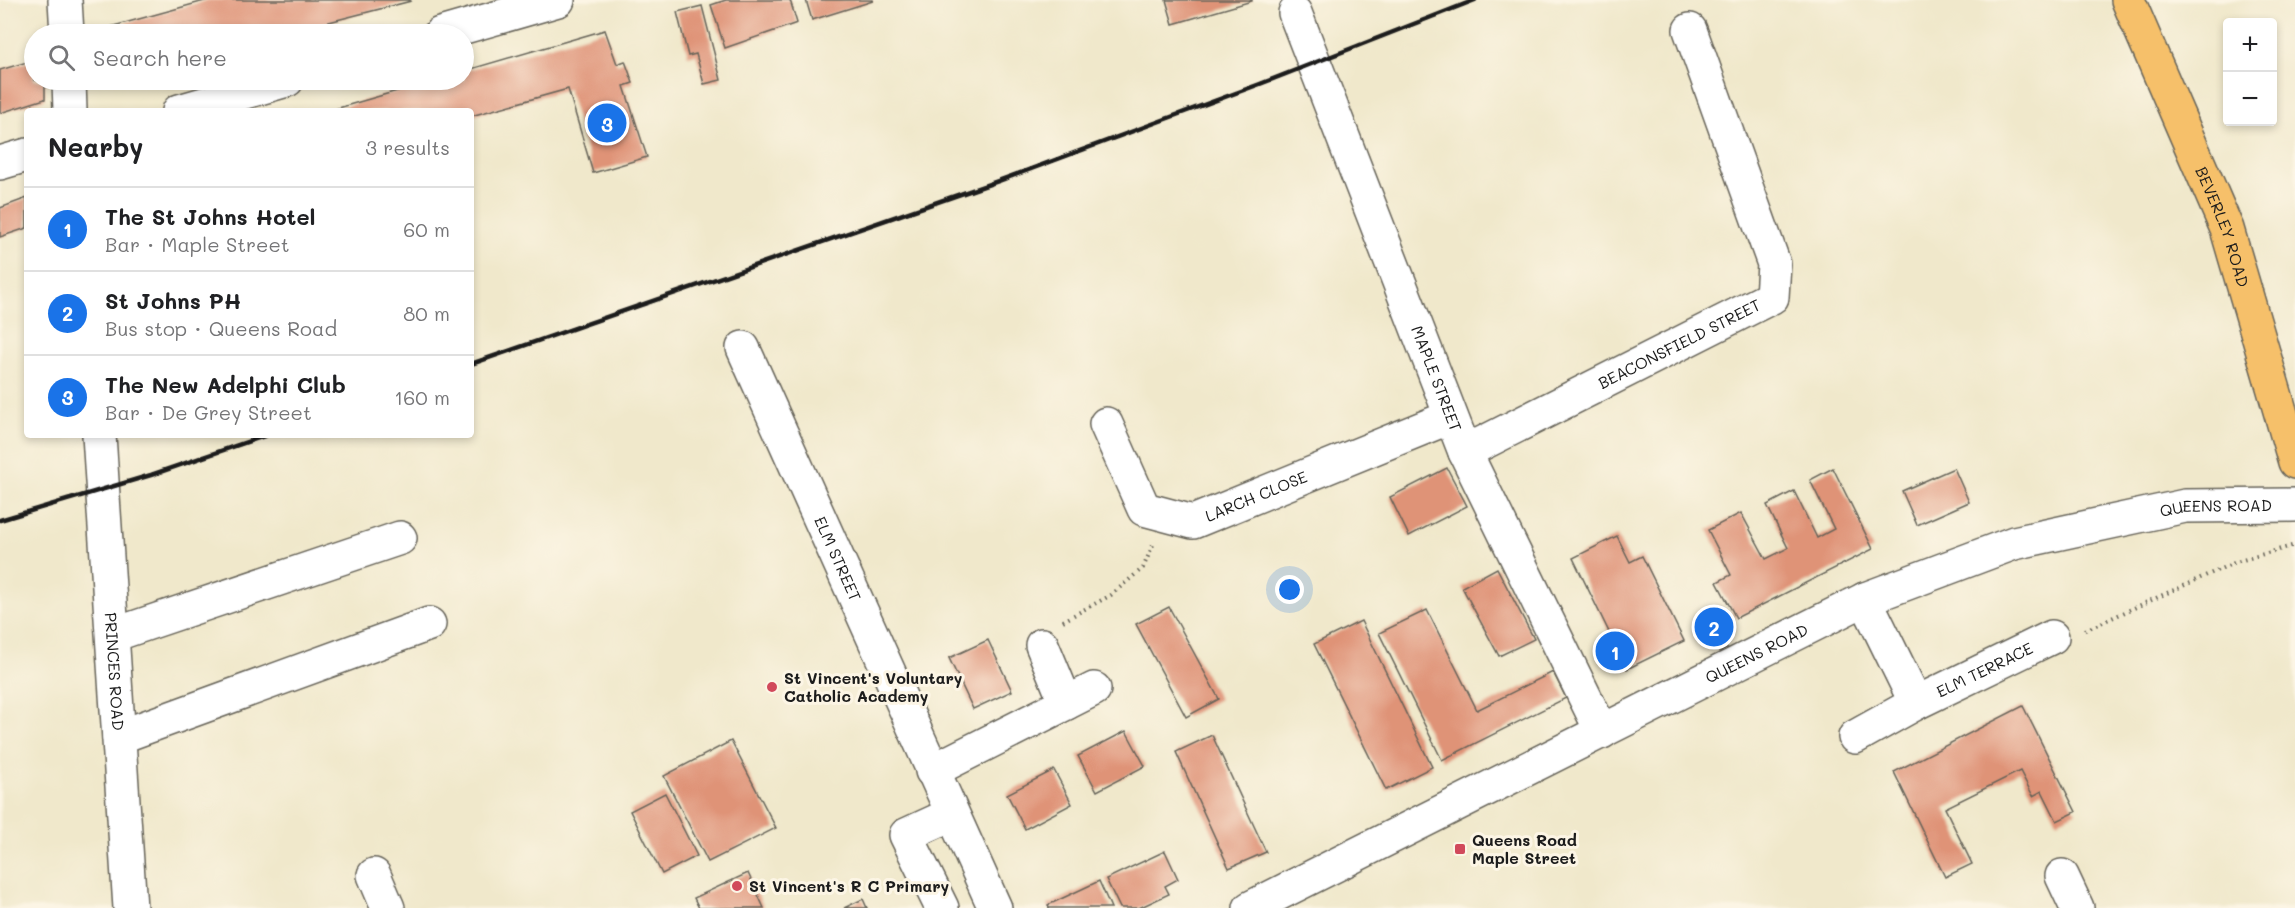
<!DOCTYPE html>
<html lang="en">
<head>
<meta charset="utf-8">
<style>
	:root { --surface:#fff; --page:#f2f2f2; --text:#202124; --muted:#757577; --line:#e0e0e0; --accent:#1a73e8 }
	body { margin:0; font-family:Mali,sans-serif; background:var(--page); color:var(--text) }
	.controls { position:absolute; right:18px; top:18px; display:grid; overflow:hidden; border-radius:6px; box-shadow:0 3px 9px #0003 }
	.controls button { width:54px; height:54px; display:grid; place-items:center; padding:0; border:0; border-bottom:2px solid var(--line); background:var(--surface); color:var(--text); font:30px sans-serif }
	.you { position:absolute; left:1290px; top:590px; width:21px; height:21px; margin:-15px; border:4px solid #fff; border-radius:50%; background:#1a73e8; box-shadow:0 0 0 9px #1a73e833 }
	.badge { display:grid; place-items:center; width:39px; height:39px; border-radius:50%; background:var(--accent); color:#fff; font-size:20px; font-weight:700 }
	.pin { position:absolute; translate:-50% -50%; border:3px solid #fff; box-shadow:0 2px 6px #0006 }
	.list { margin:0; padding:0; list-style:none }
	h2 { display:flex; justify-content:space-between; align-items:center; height:78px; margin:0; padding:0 24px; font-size:26px }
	h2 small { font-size:20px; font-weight:400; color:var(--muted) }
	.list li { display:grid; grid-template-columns:39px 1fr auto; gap:18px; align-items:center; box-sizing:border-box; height:84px; padding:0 24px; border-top:2px solid var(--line) }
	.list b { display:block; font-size:22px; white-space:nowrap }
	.list p { margin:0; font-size:20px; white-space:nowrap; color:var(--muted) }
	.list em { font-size:20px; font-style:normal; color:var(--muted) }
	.icon { flex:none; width:33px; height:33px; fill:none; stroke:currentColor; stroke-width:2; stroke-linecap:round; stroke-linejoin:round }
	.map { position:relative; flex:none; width:2295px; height:908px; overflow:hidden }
	.search { position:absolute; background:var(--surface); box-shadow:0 3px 9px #0003; left:24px; top:24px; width:450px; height:66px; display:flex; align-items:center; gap:15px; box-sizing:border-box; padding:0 21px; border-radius:33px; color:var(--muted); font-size:22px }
	.panel { position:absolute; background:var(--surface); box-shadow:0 3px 9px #0003; left:24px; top:108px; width:450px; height:330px; border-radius:6px }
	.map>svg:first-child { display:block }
	.building { fill:#df9377 }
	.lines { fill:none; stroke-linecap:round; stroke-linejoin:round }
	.minor-casing { stroke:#666359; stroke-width:36 }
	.major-casing { stroke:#666359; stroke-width:36 }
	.path { stroke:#666359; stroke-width:4; stroke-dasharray:1.5 4.5; stroke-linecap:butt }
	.minor { stroke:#fff; stroke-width:33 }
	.major { stroke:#f6c06b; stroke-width:33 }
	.rail { stroke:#1c1c1c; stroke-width:4.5 }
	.poi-dot { fill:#d1495b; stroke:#fcf5e5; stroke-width:2 }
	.labels { text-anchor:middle; stroke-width:6; stroke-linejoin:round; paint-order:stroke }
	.street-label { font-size:16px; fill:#1c1c1c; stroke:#fcf5e5 }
	.poi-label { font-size:16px; font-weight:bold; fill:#1c1c1c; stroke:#fcf5e5; text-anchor:start }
</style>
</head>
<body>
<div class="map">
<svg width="2295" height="908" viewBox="0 0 2295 908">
	<rect width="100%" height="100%" fill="#fcf5e5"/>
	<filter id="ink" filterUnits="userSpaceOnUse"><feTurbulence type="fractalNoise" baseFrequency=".0167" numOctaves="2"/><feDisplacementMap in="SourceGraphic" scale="12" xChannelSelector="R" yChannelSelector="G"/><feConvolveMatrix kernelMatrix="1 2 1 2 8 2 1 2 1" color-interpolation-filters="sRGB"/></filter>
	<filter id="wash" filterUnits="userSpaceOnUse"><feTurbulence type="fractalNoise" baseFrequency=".008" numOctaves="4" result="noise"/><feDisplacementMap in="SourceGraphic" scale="24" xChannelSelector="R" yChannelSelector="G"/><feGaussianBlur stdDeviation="1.35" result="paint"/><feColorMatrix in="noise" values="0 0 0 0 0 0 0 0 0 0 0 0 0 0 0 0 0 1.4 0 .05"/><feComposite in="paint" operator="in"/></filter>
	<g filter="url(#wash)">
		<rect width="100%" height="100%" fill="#f0e8cb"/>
		<g id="blocks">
			<g class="building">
				<path d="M208,0h202l1,1 -129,33h-182l-1,-4z"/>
				<path d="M726,0h64l7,23 -72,25 -14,-43z"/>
				<path d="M806,0h67v1l-61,19z"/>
				<path d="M1166,0h86v1l-79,23z"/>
				<path d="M702,6l19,74 -17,4 -8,-30 -8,2 -11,-44z"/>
				<path d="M605,30l12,34 8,-3 8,22 -9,3 23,71 -54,16 -25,-84 -97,27v-5h-143l107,-31h29v-9z"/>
				<path d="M34,60v20h11v19l-45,14v-43z"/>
				<path d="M27,198v30l-27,9v-29z"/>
				<path d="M1447,468l20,38 -58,30 -19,-39z"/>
				<path d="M1833,468l40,81 -137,69 -19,-36 14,-7 -23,-45 33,-17 25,46 22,-11 -21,-43 27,-14 23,47 17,-9 -24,-49z"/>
				<path d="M1954,468l15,34 -52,23 -15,-34z"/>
				<path d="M1617,536l13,26 12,-6 42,85 -57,28 -54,-111z"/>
				<path d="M1497,568l37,71 -35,17 -37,-69z"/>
				<path d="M1169,607l50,92 -33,18 -50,-93z"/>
				<path d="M1427,610l50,100 76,-38 13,26 -124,62 -63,-127z"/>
				<path d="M1361,621l71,146 -46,23 -72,-146z"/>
				<path d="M988,640l24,51 -39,18 -24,-51z"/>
				<path d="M2023,706l53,106 -19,9 -15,-30 -9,5 -13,-25 -75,37 27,56 -27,13 -51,-105z"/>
				<path d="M1126,731l19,35 -48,25 -19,-35z"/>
				<path d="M1212,735l54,117 -37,16 -53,-116z"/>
				<path d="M731,741l45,87 -68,34 -44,-86z"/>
				<path d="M1054,770l18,34 -47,25 -18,-35z"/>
				<path d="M665,793l32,63 -35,18 -32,-63z"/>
				<path d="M1165,851l13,28 -13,7 4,8 -30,14h-19l-14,-29z"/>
				<path d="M748,873l16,35h-65l-5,-10z"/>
				<path d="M1099,881l12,27h-62l-1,-3z"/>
				<path d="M863,899l4,9h-23z"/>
			</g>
		</g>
	</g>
	<g filter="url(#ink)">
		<use href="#blocks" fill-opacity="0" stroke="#666359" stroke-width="1.5"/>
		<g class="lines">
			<defs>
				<g id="minor">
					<path d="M65,0l2,34"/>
					<path id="s1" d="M1295,13l170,439 137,280"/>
					<path d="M440,34l118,-34"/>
					<path d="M69,80l1,31"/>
					<path d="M179,111l108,-31"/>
					<path d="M0,163l27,-8"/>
					<path id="s2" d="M743,348l252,560"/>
					<path id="s3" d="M1106,424l38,85 49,13 257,-105"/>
					<path id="s4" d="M99,435l31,473"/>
					<path id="s5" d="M1465,452l307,-155 2,-33 -84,-234"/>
					<path d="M1865,599l51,104"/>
					<path d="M113,635l287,-97"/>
					<path d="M1042,645l24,58"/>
					<path d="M119,737l310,-113"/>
					<path id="s6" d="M1855,737l61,-34 136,-66"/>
					<path d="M932,771l162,-82"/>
					<path d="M374,875l14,33"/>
					<path d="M2062,876l15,32"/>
					<path d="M942,908l-36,-73 46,-21"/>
					<path id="s7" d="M1250,908l615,-309 149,-56 171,-37 110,-1"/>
				</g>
				<g id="major">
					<path id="s8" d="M2128,0l99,229 68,233"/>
				</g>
			</defs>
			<use href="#minor" class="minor-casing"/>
			<use href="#major" class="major-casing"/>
			<g class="path">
				<path d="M1063,621l48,-26 32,-27 10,-23"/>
				<path d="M2085,630l151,-68 59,-17"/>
			</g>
			<use href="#minor" class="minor"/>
			<use href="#major" class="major"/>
			<g class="rail">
				<path d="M471,364l530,-184 259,-96 215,-84"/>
				<path d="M0,520l151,-45 116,-40"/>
			</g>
		</g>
	</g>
	<g class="poi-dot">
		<circle cx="772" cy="687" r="6"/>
		<rect x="1454" y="843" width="12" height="12" rx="3"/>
		<circle cx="737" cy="886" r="6"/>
	</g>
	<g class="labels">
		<g class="street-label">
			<text dy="6" stroke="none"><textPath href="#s8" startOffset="246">BEVERLEY ROAD</textPath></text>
			<text dy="6" stroke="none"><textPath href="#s5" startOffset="240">BEACONSFIELD STREET</textPath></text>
			<text dy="6" stroke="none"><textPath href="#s1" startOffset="392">MAPLE STREET</textPath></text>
			<text dy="6" stroke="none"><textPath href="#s3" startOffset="212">LARCH CLOSE</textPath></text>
			<text dy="6" stroke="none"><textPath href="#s7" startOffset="1053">QUEENS ROAD</textPath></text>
			<text dy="6" stroke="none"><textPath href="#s2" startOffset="231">ELM STREET</textPath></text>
			<text dy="6" stroke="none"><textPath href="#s7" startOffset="567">QUEENS ROAD</textPath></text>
			<text dy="6" stroke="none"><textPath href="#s6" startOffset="146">ELM TERRACE</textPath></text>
			<text dy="6" stroke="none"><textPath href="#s4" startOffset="237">PRINCES ROAD</textPath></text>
		</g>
		<g class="poi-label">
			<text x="784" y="684">St Vincent's Voluntary<tspan x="784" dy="18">Catholic Academy</tspan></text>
			<text x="1472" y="846">Queens Road<tspan x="1472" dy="18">Maple Street</tspan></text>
			<text x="749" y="892">St Vincent's R C Primary</text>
		</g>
	</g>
</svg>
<div class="controls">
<button>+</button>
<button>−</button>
</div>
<div class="you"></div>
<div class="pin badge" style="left:1615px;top:651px">1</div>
<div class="pin badge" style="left:1714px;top:627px">2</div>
<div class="pin badge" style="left:607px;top:123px">3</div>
<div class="search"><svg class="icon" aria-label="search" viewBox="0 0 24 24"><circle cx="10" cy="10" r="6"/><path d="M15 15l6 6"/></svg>Search here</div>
<section class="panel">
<h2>Nearby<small>3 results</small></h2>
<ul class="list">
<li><span class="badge">1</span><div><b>The St Johns Hotel</b><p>Bar · Maple Street</p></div><em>60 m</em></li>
<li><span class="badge">2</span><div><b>St Johns PH</b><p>Bus stop · Queens Road</p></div><em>80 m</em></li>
<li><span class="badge">3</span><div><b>The New Adelphi Club</b><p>Bar · De Grey Street</p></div><em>160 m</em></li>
</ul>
</section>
</div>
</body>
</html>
